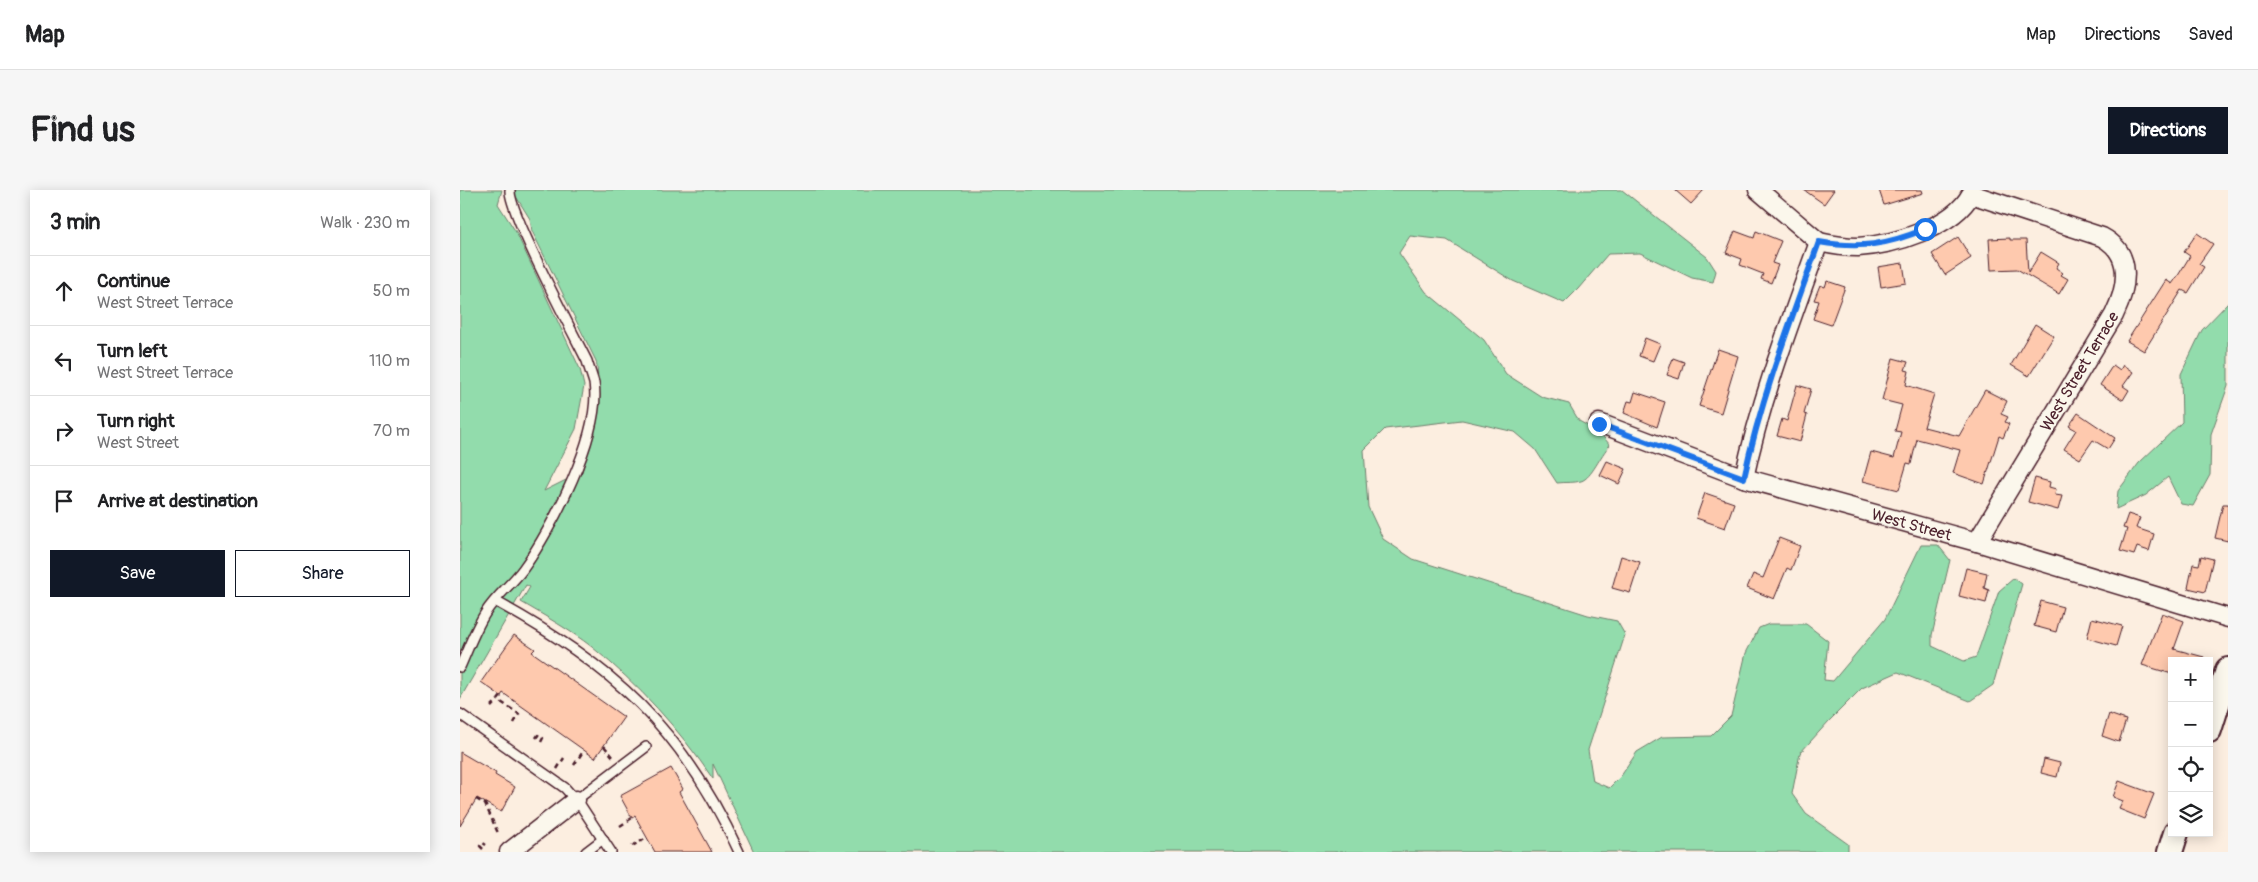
<!DOCTYPE html>
<html lang="en">
<head>
<meta charset="utf-8">
<style>
	:root { --surface:#fff; --page:#f6f6f6; --text:#202124; --muted:#757577; --line:#e0e0e0; --accent:#111827 }
	body { margin:0; font-family:Pangolin,sans-serif; background:var(--page); color:var(--text) }
	.controls { position:absolute; right:15px; bottom:15px; display:grid; overflow:hidden; border-radius:0px; box-shadow:0 2px 12px #0003 }
	.controls button { width:45px; height:45px; display:grid; place-items:center; padding:0; border:0; border-bottom:1px solid var(--line); background:var(--surface); color:var(--text); font:25px sans-serif }
	.stop { position:absolute; width:15px; height:15px; margin:-11px; border:4px solid #1a73e8; border-radius:50%; background:#fff }
	.stop.end { background:#1a73e8; border-color:#fff; box-shadow:0 1px 5px #0008 }
	.list { margin:0; padding:0; list-style:none }
	h2 { display:flex; justify-content:space-between; align-items:center; height:65px; margin:0; padding:0 20px; font-size:21px }
	h2 small { font-size:16px; font-weight:400; color:var(--muted) }
	.list li { display:grid; grid-template-columns:32px 1fr auto; gap:15px; align-items:center; box-sizing:border-box; height:70px; padding:0 20px; border-top:1px solid var(--line) }
	.list b { display:block; font-size:19px; white-space:nowrap }
	.list p { margin:0; font-size:16px; white-space:nowrap; color:var(--muted) }
	.list em { font-size:16px; font-style:normal; color:var(--muted) }
	.actions { display:flex; gap:10px; padding:15px 20px }
	.actions a { flex:1; padding:11px 0; border:1px solid var(--accent); border-radius:0px; text-align:center; font-size:18px; color:var(--accent) }
	.actions .main { background:var(--accent); color:#fff }
	.icon { flex:none; width:28px; height:28px; fill:none; stroke:currentColor; stroke-width:2; stroke-linecap:round; stroke-linejoin:round }
	.map { position:relative; flex:none; width:1768px; height:662px; overflow:hidden; border-radius:0px }
	header { display:flex; align-items:center; gap:30px; box-sizing:border-box; height:70px; padding:0 25px; background:var(--surface); border-bottom:1px solid var(--line) }
	header strong { font-size:24px }
	nav { display:flex; gap:28px; margin-inline-start:auto; font-size:18px }
	.intro { display:flex; align-items:center; justify-content:space-between; box-sizing:border-box; height:120px; padding:0 30px }
	h1 { margin:0; font-size:35px }
	.button { padding:12px 22px; border-radius:0px; background:var(--accent); color:#fff; font-size:18px; font-weight:700 }
	main { display:flex; gap:30px; padding:0 30px }
	aside { flex:1; background:var(--surface); border-radius:0px; box-shadow:0 2px 12px #0003 }
	.map>svg:first-child { display:block }
	.green { fill:#92dcac; stroke:#6e7e6c }
	.building { fill:#fec9ae; stroke:#4a1f2b }
	.lines { fill:none; stroke-linecap:round; stroke-linejoin:round }
	.lane-casing { stroke:#4a1f2b; stroke-width:12 }
	.street-casing { stroke:#4a1f2b; stroke-width:21 }
	.secondary-casing { stroke:#4a1f2b; stroke-width:28 }
	.path { stroke:#4a1f2b; stroke-width:2.5; stroke-dasharray:5 4; stroke-linecap:butt }
	.lane { stroke:#fbf7ec; stroke-width:9 }
	.street { stroke:#fbf7ec; stroke-width:18 }
	.secondary { stroke:#fbf7ec; stroke-width:24 }
	.route { stroke:#1a73e8; stroke-width:6 }
	.labels { text-anchor:middle; stroke-width:4; stroke-linejoin:round; paint-order:stroke }
	.street-label { font-size:16px; fill:#4a1f2b; stroke:#fbf7ec }
</style>
</head>
<body>
<header>
<strong>Map</strong>
<nav><a>Map</a><a>Directions</a><a>Saved</a></nav>
</header>
<div class="intro"><h1>Find us</h1><a class="button">Directions</a></div>
<main>
<aside>
<h2>3 min<small>Walk · 230 m</small></h2>
<ul class="list">
<li><svg class="icon" aria-label="ahead" viewBox="0 0 24 24"><path d="M12 20V5M6 11l6-6 6 6"/></svg><div><b>Continue</b><p>West Street Terrace</p></div><em>50 m</em></li>
<li><svg class="icon" aria-label="left" viewBox="0 0 24 24"><path d="M17 20v-9H6M10 6l-5 5 5 5"/></svg><div><b>Turn left</b><p>West Street Terrace</p></div><em>110 m</em></li>
<li><svg class="icon" aria-label="right" viewBox="0 0 24 24"><path d="M7 20v-9h11M14 6l5 5-5 5"/></svg><div><b>Turn right</b><p>West Street</p></div><em>70 m</em></li>
<li><svg class="icon" aria-label="arrive" viewBox="0 0 24 24"><path d="M6 21V4h12l-3 4 3 4H6"/></svg><div><b>Arrive at destination</b></div></li>
</ul>
<div class="actions"><a class="main">Save</a><a>Share</a></div>
</aside>
<div class="map">
<svg width="1768" height="662" viewBox="0 0 1768 662">
	<rect width="100%" height="100%" fill="#fceee0"/>
	<filter id="ink" filterUnits="userSpaceOnUse"><feTurbulence type="fractalNoise" baseFrequency=".02" numOctaves="2"/><feDisplacementMap in="SourceGraphic" scale="10" xChannelSelector="R" yChannelSelector="G"/><feConvolveMatrix kernelMatrix="1 2 1 2 8 2 1 2 1" color-interpolation-filters="sRGB"/></filter>
	<g filter="url(#ink)">
		<g class="green">
			<path d="M0,0h42l-4,14 18,28 64,137 4,17 -8,43 -32,62 38,-19c6,-29 21,-84 14,-111l-64,-130 -2,-12 -18,-29h1110l85,67 9,14 -3,11 -21,-4 -52,-25 -32,1 -30,35 -14,14 -51,-22 -66,-41 -37,-4 -11,17 27,39 58,48 22,34 36,23 27,7 10,17 20,11 11,13c-10,10 -18,33 -29,36 -7,2 -16,1 -24,2l-22,-34 -20,-17 -53,-12 -77,9 -21,21 4,57 15,32 30,20 175,56 29,6 8,14 -37,115 5,31 16,7 12,-12 16,-24 25,-15 49,-1 20,-20 15,-63 13,-25 10,-4h37l22,17 -4,39 9,1 52,-62 36,-74h17l12,15 -18,75v11l32,15 12,-4 23,-66 15,-13 8,6 -29,101 -23,16 -72,-29 -36,16 -33,33 -29,32 -8,41 14,20 42,30v8h-1094l-41,-88v15c-34,-50 -74,-94 -121,-132 -22,-17 -47,-31 -71,-45l9,-15 -4,-2 -66,114z"/>
			<path d="M1768,113v83l-17,48 -1,41 -17,31 -12,-2 -13,-27 -22,18 -30,14 2,-18 21,-28 43,-41 -1,-48 21,-44z"/>
		</g>
		<g class="building">
			<path d="M1215,0h29l-13,14z"/>
			<path d="M1344,0h30l-10,14z"/>
			<path d="M1419,0h43l1,3 -39,12z"/>
			<path d="M1275,41l19,7 2,-7 25,10 -9,22 6,2 -7,18 -10,-4 2,-5 -23,-9 2,-6 -16,-6z"/>
			<path d="M1737,43l16,11 -14,20 5,3 -16,26 -6,-3 -38,61 -17,-10 39,-61 6,4 7,-10 11,-18 -6,-4z"/>
			<path d="M1498,47l13,21 -26,17 -13,-21z"/>
			<path d="M1550,48v2h16l2,33 13,-21 18,11 -3,5 7,5 -2,2 7,4 -9,15 -42,-25 -26,1 -2,-31z"/>
			<path d="M1443,73l3,20 -25,4 -3,-20z"/>
			<path d="M1367,91l18,6 -14,38 -18,-6 6,-18 -5,-1 6,-15 5,2z"/>
			<path d="M1575,134l19,12 -25,40 -18,-11z"/>
			<path d="M1185,148l15,6 -7,17 -14,-5z"/>
			<path d="M1258,159l20,7 -17,57 -22,-7z"/>
			<path d="M1213,168l11,4 -5,17 -12,-4z"/>
			<path d="M1433,168l15,4 -3,8 4,1 -3,14 28,9 -10,33 35,9 26,-46 22,11 -6,13 7,3 -3,5 4,2 -6,14 -4,-2 -15,48 -31,-11 7,-23 -43,-11 -6,25 -4,-1 -8,27 -36,-9 8,-29 23,6 7,-26 -6,-1 7,-26 -20,-5z"/>
			<path d="M1653,175l7,5 3,-5 10,7 -10,14 6,4 -6,10 -23,-15z"/>
			<path d="M1337,195l14,4 -7,25 3,1 -7,27 -23,-6 5,-17 5,2z"/>
			<path d="M1175,202l30,10 -8,25 -33,-14 4,-12 4,1z"/>
			<path d="M1618,223l37,25 -7,11 -15,-9 -13,19 -16,-10 12,-19 -7,-4z"/>
			<path d="M1147,271l19,8 -7,15 -19,-9z"/>
			<path d="M1575,288l15,4 -1,5 7,2 -1,6 7,1 -4,14 -30,-8z"/>
			<path d="M1245,303l29,10 -9,25 -29,-10z"/>
			<path d="M1763,314h5v37l-13,-3z"/>
			<path d="M1668,324l12,4 -4,10 18,6 -5,17 -12,-4 -3,8 -14,-4 7,-22 -4,-1z"/>
			<path d="M1319,348l21,8 -9,24 -4,-2 -13,31 -27,-11 6,-14 10,4z"/>
			<path d="M1161,366l19,6 -10,31 -18,-5z"/>
			<path d="M1741,366l12,3 -8,33 -17,-4 5,-24 6,1z"/>
			<path d="M1506,378l21,5 -3,15 5,2 -3,13 -27,-7z"/>
			<path d="M1581,411l22,6 -7,25 -22,-6z"/>
			<path d="M1702,423l22,8 -10,28 30,8 -1,4h-31v13l-30,-9z"/>
			<path d="M1632,428l30,8 -6,20 -29,-8z"/>
			<path d="M54,445l21,14 -3,3 92,65 -29,41 -92,-65 -2,3 -20,-14z"/>
			<path d="M1649,524l17,6 -7,22 -17,-6z"/>
			<path d="M0,562l36,21 -1,2 20,12 -14,25 -24,-14 -17,28z"/>
			<path d="M1584,569l16,4 -3,14 -16,-4z"/>
			<path d="M211,578l12,21 -4,3 33,60h-57l-20,-36 -3,2 -12,-22z"/>
			<path d="M1659,591l35,13 -10,25 -25,-10 4,-8 -10,-4z"/>
		</g>
		<g class="lines">
			<defs>
				<g id="lane">
					<path d="M35,411c119,66 187,126 244,251"/>
					<path d="M0,477c8,-18 15,-38 26,-55 10,-16 26,-28 37,-43 29,-40 79,-136 71,-186 -2,-7 -5,-15 -7,-22 -13,-26 -79,-151 -77,-171"/>
					<path d="M0,524l105,74 16,18 30,46"/>
					<path d="M116,610l70,-53"/>
					<path d="M126,662l17,-13"/>
				</g>
				<g id="street">
					<path d="M1298,0l61,52"/>
					<path id="s1" d="M1139,233l145,55 233,64 251,76"/>
					<path d="M1284,288c17,-80 47,-158 75,-236 13,3 26,5 39,5 35,-2 96,-20 113,-53l131,43c32,17 25,51 12,78l-137,227"/>
					<path d="M49,662l67,-52"/>
				</g>
				<g id="secondary">
					<path d="M1749,540l19,-60"/>
					<path d="M1710,662l6,-19"/>
				</g>
			</defs>
			<use href="#lane" class="lane-casing"/>
			<use href="#street" class="street-casing"/>
			<use href="#secondary" class="secondary-casing"/>
			<g class="path">
				<path d="M41,506l-3,4 21,14 -5,9"/>
				<path d="M31,517l7,-7"/>
				<path d="M76,548l2,-3 5,3 -2,4"/>
				<path d="M144,556l10,12"/>
				<path d="M114,575l10,-15"/>
				<path d="M97,579l7,-11"/>
				<path d="M16,609l9,5 13,29"/>
				<path d="M160,636l12,-8"/>
				<path d="M172,656l15,-8"/>
				<path d="M23,659l-3,-3 3,-3 3,2"/>
			</g>
			<use href="#lane" class="lane"/>
			<use href="#street" class="street"/>
			<use href="#secondary" class="secondary"/>
		</g>
	</g>
	<g class="lines" filter="url(#ink)">
		<path class="route" d="M1139,234l145,54c17,-80 47,-158 75,-236 41,7 68,3 106,-13"/>
	</g>
	<g class="labels">
		<g class="street-label">
			<text transform="translate(1619 181) rotate(-59)" y="6">West Street Terrace</text>
			<text dy="6" stroke="none"><textPath href="#s1" startOffset="329">West Street</textPath></text>
		</g>
	</g>
</svg>
<div class="controls">
<button>+</button>
<button>−</button>
<button><svg class="icon" aria-label="locate" viewBox="0 0 24 24"><circle cx="12" cy="12" r="6"/><path d="M12 2v4M12 18v4M2 12h4M18 12h4"/></svg></button>
<button><svg class="icon" aria-label="layers" viewBox="0 0 24 24"><path d="M12 4l9 5-9 5-9-5zM3 14l9 5 9-5"/></svg></button>
</div>
<div class="stop" style="left:1465px;top:39px"></div>
<div class="stop end" style="left:1139px;top:234px"></div>
</div>
</main>
</body>
</html>
